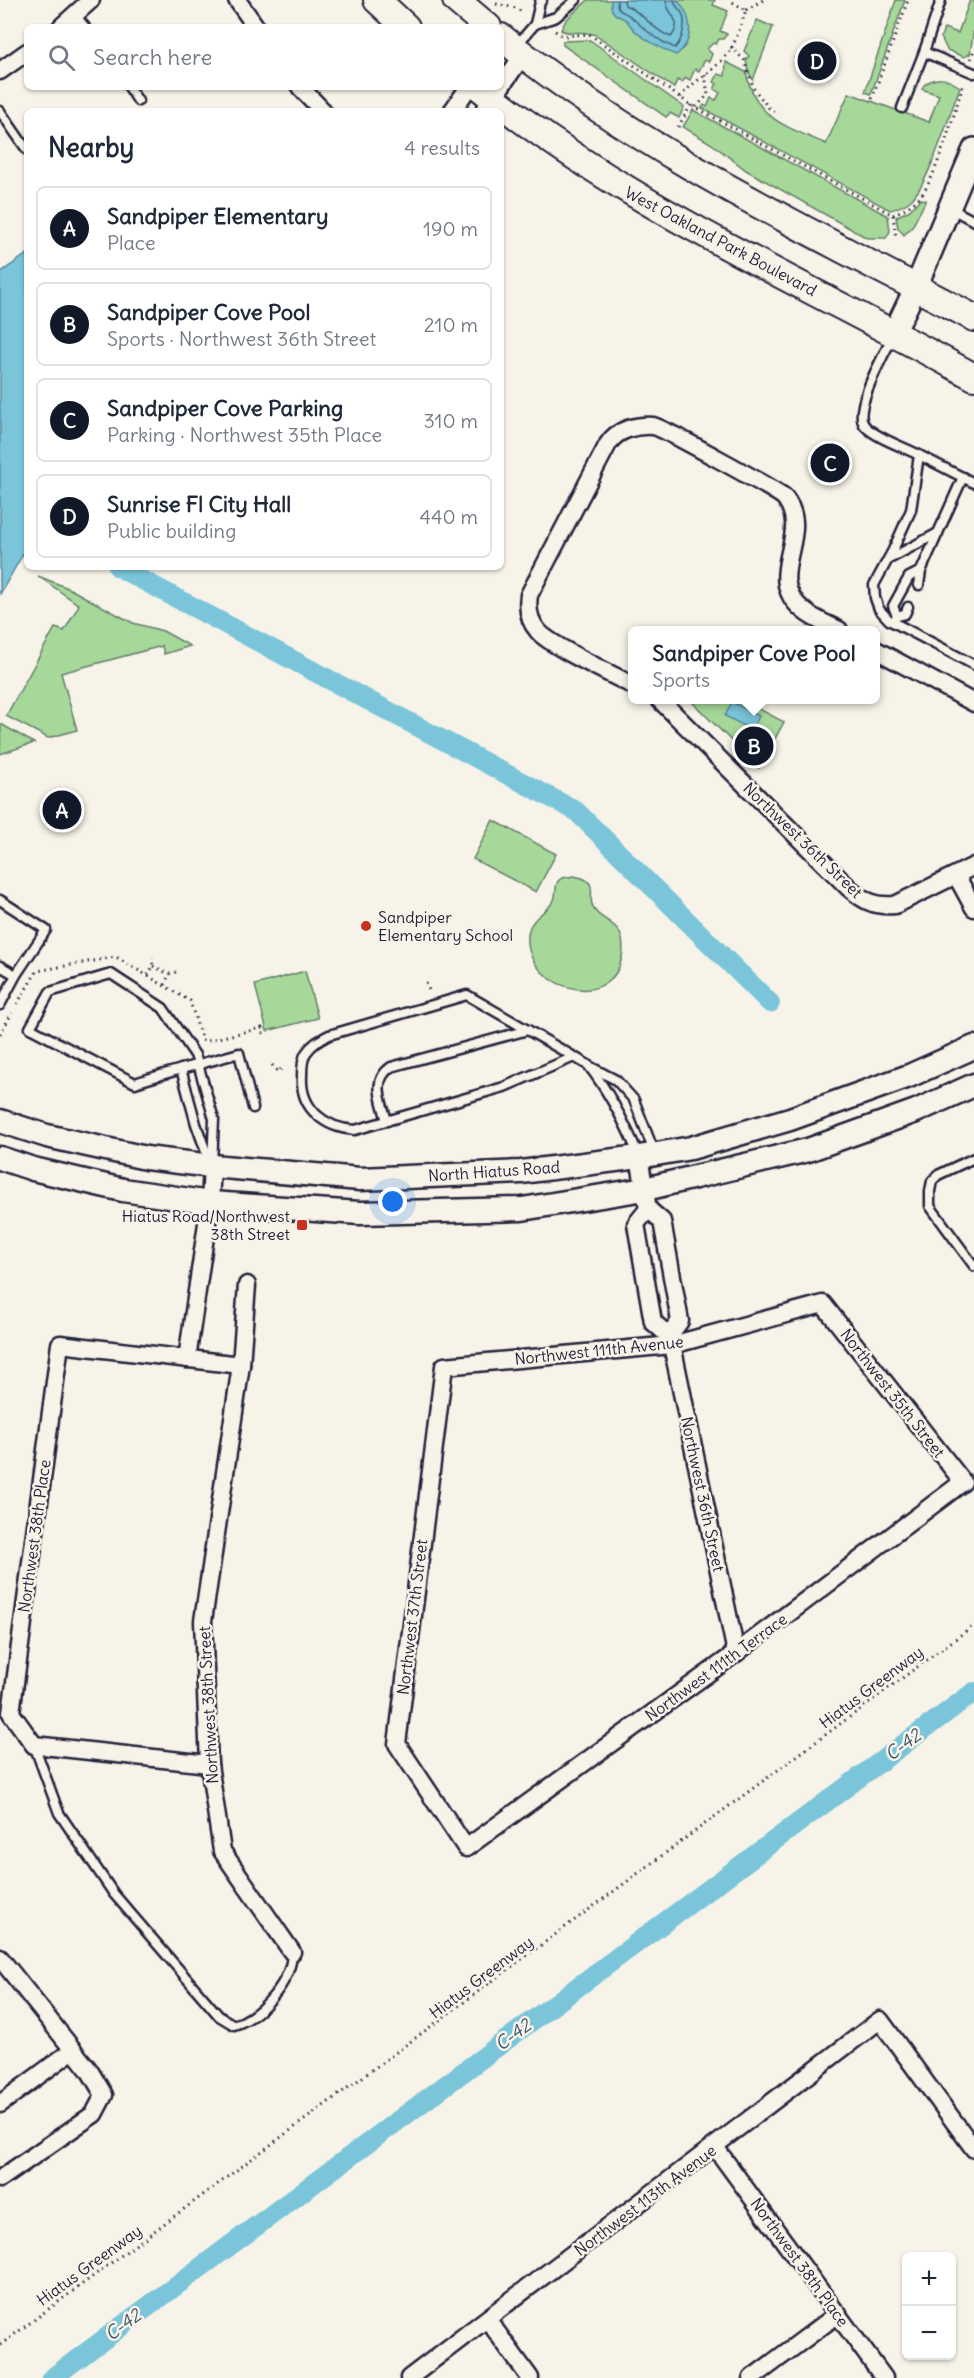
<!DOCTYPE html>
<html lang="en">
<head>
<meta charset="utf-8">
<style>
	:root { --surface:#fff; --page:#f2f2f3; --text:#1f2937; --muted:#747a83; --line:#e0e1e3; --accent:#111827 }
	body { margin:0; font-family:Delius,sans-serif; background:var(--page); color:var(--text) }
	.controls { position:absolute; right:18px; bottom:18px; display:grid; overflow:hidden; border-radius:9px; box-shadow:0 2px 4px #0004 }
	.controls button { width:54px; height:54px; display:grid; place-items:center; padding:0; border:0; border-bottom:2px solid var(--line); background:var(--surface); color:var(--text); font:30px sans-serif }
	.you { position:absolute; left:393px; top:1202px; width:21px; height:21px; margin:-15px; border:4px solid #fff; border-radius:50%; background:#1a73e8; box-shadow:0 0 0 9px #1a73e833 }
	.badge { display:grid; place-items:center; width:39px; height:39px; border-radius:50%; background:var(--accent); color:#fff; font-size:20px; font-weight:700 }
	.pin { position:absolute; translate:-50% -50%; border:3px solid #fff; box-shadow:0 2px 6px #0006 }
	.popup { position:absolute; left:628px; top:626px; width:252px; height:78px; box-sizing:border-box; display:grid; place-content:center; border-radius:9px; background:var(--surface); filter:drop-shadow(0 2px 4px #0005); font-size:20px; white-space:nowrap; color:var(--muted) }
	.popup b { font-size:22px; color:var(--text) }
	.popup::after { content:''; position:absolute; left:50%; top:100%; margin-left:-12px; border:12px solid transparent; border-top-color:var(--surface) }
	.list { margin:0; padding:0; list-style:none }
	h2 { display:flex; justify-content:space-between; align-items:center; height:78px; margin:0; padding:0 24px; font-size:26px }
	h2 small { font-size:20px; font-weight:400; color:var(--muted) }
	.list li { display:grid; grid-template-columns:39px 1fr auto; gap:18px; align-items:center; box-sizing:border-box; height:84px; margin:0 12px 12px; padding:0 12px; border:2px solid var(--line); border-radius:9px }
	.list b { display:block; font-size:22px; white-space:nowrap }
	.list p { margin:0; font-size:20px; white-space:nowrap; color:var(--muted) }
	.list em { font-size:20px; font-style:normal; color:var(--muted) }
	.icon { flex:none; width:33px; height:33px; fill:none; stroke:currentColor; stroke-width:2; stroke-linecap:round; stroke-linejoin:round }
	.map { position:relative; flex:none; width:974px; height:2378px; overflow:hidden }
	.search { position:absolute; background:var(--surface); box-shadow:0 2px 4px #0004; left:24px; top:24px; width:480px; height:66px; display:flex; align-items:center; gap:15px; box-sizing:border-box; padding:0 21px; border-radius:9px; color:var(--muted); font-size:22px }
	.panel { position:absolute; background:var(--surface); box-shadow:0 2px 4px #0004; left:24px; top:108px; width:480px; height:462px; border-radius:9px }
	.map>svg:first-child { display:block }
	.green { fill:#a6d89a; stroke:#647d6a; stroke-width:1.5 }
	.water { fill:#7ac5da; stroke:#57849a; stroke-width:1.5 }
	.lines { fill:none; stroke-linecap:round; stroke-linejoin:round }
	.shore { stroke:#45637b; stroke-width:1.5 }
	.canal { stroke:#7ac5da; stroke-width:20 }
	.service-casing { stroke:#22223b; stroke-width:13 }
	.minor-casing { stroke:#22223b; stroke-width:21 }
	.tertiary-casing { stroke:#22223b; stroke-width:26 }
	.secondary-casing { stroke:#22223b; stroke-width:27 }
	.primary-casing { stroke:#22223b; stroke-width:30 }
	.path { stroke:#22223b; stroke-width:3; stroke-dasharray:1.5 4.5; stroke-linecap:butt }
	.service { stroke:#f7f3e8; stroke-width:8 }
	.minor { stroke:#f7f3e8; stroke-width:16 }
	.tertiary { stroke:#f7f3e8; stroke-width:21 }
	.secondary { stroke:#f7f3e8; stroke-width:22 }
	.primary { stroke:#f7f3e8; stroke-width:26 }
	.poi-dot { fill:#c8321e; stroke:#f7f3e8; stroke-width:2 }
	.labels { text-anchor:middle; stroke-width:5; stroke-linejoin:round; paint-order:stroke }
	.street-label { font-size:16px; fill:#22223b; stroke:#f7f3e8 }
	.poi-label { font-size:16px; fill:#22223b; stroke:#f7f3e8; text-anchor:start }
	.water-label { font-size:18px; font-style:italic; fill:#3c536b; stroke:#f7f3e8 }
</style>
</head>
<body>
<div class="map">
<svg width="974" height="2378" viewBox="0 0 974 2378">
	<rect width="100%" height="100%" fill="#f7f3e8"/>
	<filter id="ink" filterUnits="userSpaceOnUse"><feTurbulence type="fractalNoise" baseFrequency=".0167" numOctaves="2"/><feDisplacementMap in="SourceGraphic" scale="12" xChannelSelector="R" yChannelSelector="G"/><feConvolveMatrix kernelMatrix="1 2 1 2 8 2 1 2 1" color-interpolation-filters="sRGB"/></filter>
	<g filter="url(#ink)">
		<g class="green">
			<path d="M588,0h127l-2,5 15,6 -8,20 7,3 -4,5h-4l-3,5 -3,-1 -6,6 5,5 -3,8 -4,-2 -6,11 -4,-2 -5,11 -4,-2 -4,4 -5,-2 -3,8 -78,-53c-14,-6 -23,1 -35,-5l5,-10z"/>
			<path d="M896,0h9l-34,94 -6,-2z"/>
			<path d="M970,0h4v28l-4,26 -6,3 -17,-7 -6,-13 3,-9 14,5z"/>
			<path d="M757,20l16,7 -20,53 -5,-9 -2,-11 3,-4 -5,-5z"/>
			<path d="M590,40l94,67 -5,11 -9,-5 -4,4 -103,-72v-4z"/>
			<path d="M726,62l20,10c10,48 40,54 80,72l23,-51 80,29 10,-27 -17,-6 2,-4c13,-10 23,-7 36,2 -10,26 -31,96 -49,113 -7,6 -13,8 -21,10l-188,-102 2,-3 3,2 4,-9 5,2 4,-7 -6,-4 3,-5 -3,-2 4,-8 7,2z"/>
			<path d="M693,110l195,106 2,15 -4,7h-19l-121,-68 -34,-26 -29,-17z"/>
			<path d="M921,199l5,1 -14,27 -8,8 -6,-7 -2,-11 14,-7z"/>
			<path d="M38,576l30,12 65,35 30,8 27,15 -26,8 -2,-8 -101,27 16,57 -29,8 -42,-22 49,-88 9,3 15,-26z"/>
			<path d="M696,700h46l42,22 -25,46 -66,-65z"/>
			<path d="M1,724l33,19 -34,11z"/>
			<path d="M493,820l63,34 -20,38 -63,-33z"/>
			<path d="M574,876c31,5 8,22 23,37 6,6 16,10 21,17 5,7 6,19 4,27 -12,60 -105,28 -93,-27 3,-12 17,-18 24,-28 4,-6 1,-14 5,-21l4,-3z"/>
			<path d="M305,971l13,47 -51,13 -12,-46z"/>
		</g>
		<g class="water">
			<path d="M611,0h66c16,16 18,41 -1,55 -14,-6 -29,-14 -41,-24 -3,-3 -6,-8 -9,-11 -10,-6 -16,-5 -15,-20z"/>
			<path d="M27,254v293l-27,47v-321z"/>
			<path d="M732,702l27,14 -7,14 -27,-14z"/>
		</g>
		<g class="lines">
			<g class="shore">
				<path d="M617,0c0,5 -1,5 2,9 3,4 8,4 12,8 14,12 26,24 44,31 7,-7 12,-25 7,-35 -4,-6 -7,-6 -8,-13"/>
				<path d="M624,0l1,5c18,7 28,26 46,32 14,-17 -4,-21 -5,-37"/>
			</g>
			<g class="canal">
				<path d="M118,567l458,244 194,192"/>
				<path d="M52,2378l922,-686"/>
			</g>
			<defs>
				<g id="service">
					<path d="M75,15l10,12"/>
					<path d="M535,24l5,-22 2,-2"/>
					<path d="M516,46l19,-22 21,-7 20,-17"/>
					<path d="M924,52l17,-52"/>
					<path d="M129,87l9,14"/>
					<path d="M902,108l22,-56 50,21"/>
					<path d="M0,111l27,39"/>
					<path d="M950,208l24,13"/>
					<path d="M893,336c-8,17 -42,75 -28,90 11,12 39,21 54,29l-8,55 -18,40 -19,35 1,13 4,11 10,11 85,45"/>
					<path d="M919,455l55,28"/>
					<path d="M891,558l47,-25"/>
					<path d="M919,585l2,-14 42,-94"/>
					<path d="M897,616l8,-2 3,-7"/>
					<path d="M893,622l4,-6 -4,-10 16,-29 12,-6"/>
					<path d="M0,900l46,30 -30,45"/>
					<path d="M0,966l16,9 -16,30"/>
					<path d="M574,1057l-70,30 -149,43c-30,-2 -55,-21 -53,-54 0,-7 0,-17 4,-23 6,-9 14,-13 23,-18l138,-40 121,70c22,28 37,58 51,91"/>
					<path d="M591,1067l25,13 18,20 21,54"/>
					<path d="M181,1069l15,55 14,39"/>
					<path d="M387,1121c-5,-20 -16,-40 4,-54l137,-37"/>
					<path d="M974,1158l-36,17 -6,6 -2,10v15l44,60"/>
					<path d="M212,1165l2,-46 -16,-55 -3,-9 -32,-47 -52,-34 -61,18 -20,36 105,55c34,-11 69,-20 104,-30l14,55"/>
					<path d="M34,1745l25,68 55,81 105,122 15,9c27,-8 58,-44 58,-73"/>
				</g>
				<g id="minor">
					<path d="M237,0l19,27"/>
					<path d="M61,27l30,-27"/>
					<path d="M0,71l27,-19"/>
					<path d="M300,87l23,24"/>
					<path d="M452,111l17,-24"/>
					<path d="M484,111l39,-56"/>
					<path d="M876,650l98,53"/>
					<path d="M632,685c-20,-11 -82,-39 -94,-54 -9,-10 -11,-23 -9,-36l79,-151c9,-15 29,-19 45,-18 9,1 121,63 131,71 31,38 -23,78 19,113 10,9 24,14 36,20"/>
					<path d="M660,700l189,188c15,13 26,19 46,17l79,-39"/>
					<path d="M956,875l18,33"/>
					<path d="M639,1157l9,52 14,12 18,100 -11,15"/>
					<path d="M648,1209l-12,15 17,98 16,14 3,9 64,308"/>
					<path d="M247,1285l-6,80 -38,256 6,143 13,87 70,101"/>
					<path d="M823,1304l140,178 -227,171 -270,195 -69,-104 47,-378 228,-21z"/>
					<path d="M187,1359l23,-156 2,-37"/>
					<path d="M209,1764l-175,-19 -23,-32 49,-369 181,21"/>
					<path d="M0,1958l89,112 15,25 -10,19 -94,65"/>
					<path d="M0,2104l73,-54"/>
					<path d="M715,2147l169,231"/>
					<path d="M488,2320l42,58"/>
					<path d="M409,2378l471,-358 94,129"/>
					<path d="M752,2378l86,-64"/>
				</g>
				<path id="tertiary" d="M894,333l22,-46 58,-138"/>
				<g id="secondary">
					<path d="M0,1121l47,15 99,22 66,8 148,13 161,-7 118,-15 52,-9 99,-29 119,-43 65,-29"/>
					<path d="M0,1158l33,11 90,21 87,13 150,10 162,-4 123,-20 163,-39 108,-39 58,-26"/>
				</g>
				<g id="primary">
					<path d="M377,0l29,27"/>
					<path d="M456,0l32,27"/>
					<path d="M501,37c143,117 311,195 473,281"/>
					<path d="M479,87c150,121 328,197 495,290"/>
				</g>
			</defs>
			<use href="#service" class="service-casing"/>
			<use href="#minor" class="minor-casing"/>
			<use href="#tertiary" class="tertiary-casing"/>
			<use href="#secondary" class="secondary-casing"/>
			<use href="#primary" class="primary-casing"/>
			<g class="path">
				<path d="M496,4l20,4 7,5"/>
				<path d="M746,10l17,-10"/>
				<path d="M555,31l8,5 26,-2 102,71 202,110c9,-5 20,-10 27,-18 16,-18 36,-90 44,-115"/>
				<path d="M731,47l13,13 10,29 15,19 9,6"/>
				<path d="M971,59l3,-10"/>
				<path d="M680,97c14,-17 35,-26 48,-44 9,-12 13,-30 18,-43l-17,-10"/>
				<path d="M872,99l36,-99"/>
				<path d="M696,107l12,-12 -3,-20"/>
				<path d="M678,127l13,-22"/>
				<path d="M893,215l3,23"/>
				<path d="M153,966l16,8"/>
				<path d="M148,975l5,-9 -1,-8"/>
				<path d="M426,983l3,7"/>
				<path d="M165,985l4,-11 7,-2"/>
				<path d="M17,1004l20,-33 79,-14 74,44 12,39 3,1 57,-13 1,6"/>
				<path d="M0,1034l12,-21"/>
				<path d="M272,1065l6,7 6,-6"/>
				<path d="M0,2345l974,-720"/>
			</g>
			<use href="#service" class="service"/>
			<use href="#minor" class="minor"/>
			<use href="#tertiary" class="tertiary"/>
			<use href="#secondary" class="secondary"/>
			<use href="#primary" class="primary"/>
		</g>
	</g>
	<g class="poi-dot">
		<circle cx="366" cy="926" r="6"/>
		<rect x="296" y="1219" width="12" height="12" rx="3"/>
	</g>
	<g class="labels">
		<g class="street-label">
			<text transform="translate(721 241) rotate(28)" y="6">West Oakland Park Boulevard</text>
			<text transform="translate(803 840) rotate(44)" y="6">Northwest 36th Street</text>
			<text transform="translate(494 1171) rotate(-4)" y="6">North Hiatus Road</text>
			<text transform="translate(599 1350) rotate(-6)" y="6">Northwest 111th Avenue</text>
			<text transform="translate(893 1393) rotate(52)" y="6">Northwest 35th Street</text>
			<text transform="translate(703 1494) rotate(78)" y="6">Northwest 36th Street</text>
			<text transform="translate(34 1536) rotate(-82)" y="6">Northwest 38th Place</text>
			<text transform="translate(412 1617) rotate(-83)" y="6">Northwest 37th Street</text>
			<text transform="translate(716 1667) rotate(-36)" y="6">Northwest 111th Terrace</text>
			<text transform="translate(871 1687) rotate(-37)" y="6">Hiatus Greenway</text>
			<text transform="translate(208 1705) rotate(-93)" y="6">Northwest 38th Street</text>
			<text transform="translate(481 1977) rotate(-37)" y="6">Hiatus Greenway</text>
			<text transform="translate(645 2200) rotate(-37)" y="6">Northwest 113th Avenue</text>
			<text transform="translate(800 2262) rotate(54)" y="6">Northwest 38th Place</text>
			<text transform="translate(89 2265) rotate(-36)" y="6">Hiatus Greenway</text>
		</g>
		<g class="poi-label">
			<text x="378" y="923">Sandpiper<tspan x="378" dy="18">Elementary School</tspan></text>
			<text x="290" y="1222" text-anchor="end">Hiatus Road/Northwest<tspan x="290" dy="18">38th Street</tspan></text>
		</g>
		<g class="water-label">
			<text transform="translate(903 1745) rotate(-37)" y="6">C-42</text>
			<text transform="translate(513 2035) rotate(-37)" y="6">C-42</text>
			<text transform="translate(123 2325) rotate(-37)" y="6">C-42</text>
		</g>
	</g>
</svg>
<div class="controls">
<button>+</button>
<button>−</button>
</div>
<div class="you"></div>
<div class="pin badge" style="left:62px;top:810px">A</div>
<div class="pin badge" style="left:754px;top:746px">B</div>
<div class="popup"><b>Sandpiper Cove Pool</b>Sports</div>
<div class="pin badge" style="left:830px;top:463px">C</div>
<div class="pin badge" style="left:817px;top:61px">D</div>
<div class="search"><svg class="icon" aria-label="search" viewBox="0 0 24 24"><circle cx="10" cy="10" r="6"/><path d="M15 15l6 6"/></svg>Search here</div>
<section class="panel">
<h2>Nearby<small>4 results</small></h2>
<ul class="list">
<li><span class="badge">A</span><div><b>Sandpiper Elementary</b><p>Place</p></div><em>190 m</em></li>
<li><span class="badge">B</span><div><b>Sandpiper Cove Pool</b><p>Sports · Northwest 36th Street</p></div><em>210 m</em></li>
<li><span class="badge">C</span><div><b>Sandpiper Cove Parking</b><p>Parking · Northwest 35th Place</p></div><em>310 m</em></li>
<li><span class="badge">D</span><div><b>Sunrise Fl City Hall</b><p>Public building</p></div><em>440 m</em></li>
</ul>
</section>
</div>
</body>
</html>
